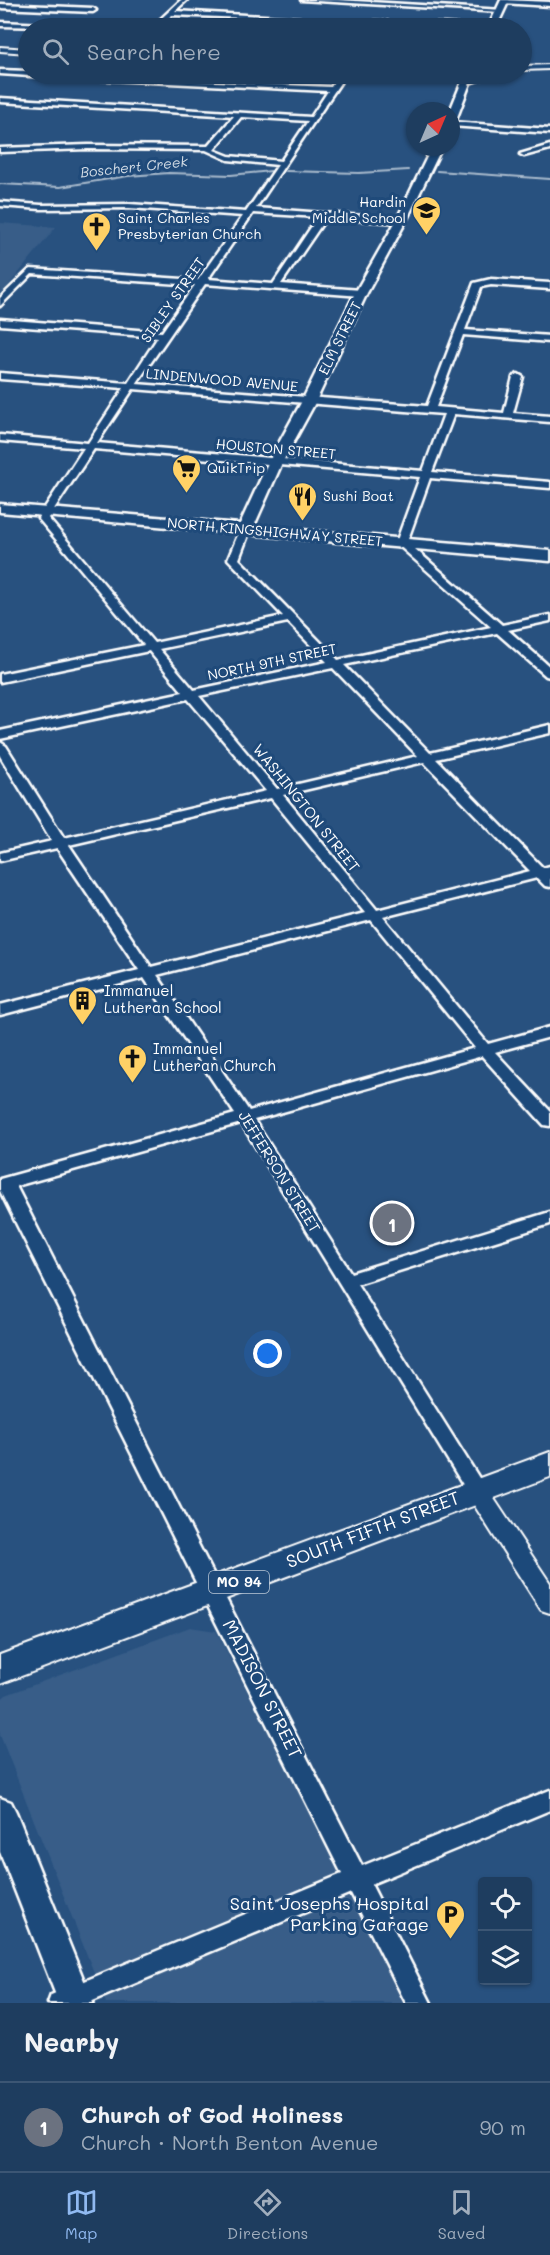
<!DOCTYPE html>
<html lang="en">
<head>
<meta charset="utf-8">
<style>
	:root { --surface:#1e3d5f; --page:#264465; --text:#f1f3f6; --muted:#a1aebd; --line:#3c5674; --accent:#90b9f0 }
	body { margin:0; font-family:Mali,sans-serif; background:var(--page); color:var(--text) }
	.controls { position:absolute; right:18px; bottom:18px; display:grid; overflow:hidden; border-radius:6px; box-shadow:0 2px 4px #0004 }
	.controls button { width:54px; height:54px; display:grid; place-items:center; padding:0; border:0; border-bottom:2px solid var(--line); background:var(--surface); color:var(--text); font:30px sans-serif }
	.compass { position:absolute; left:406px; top:102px; width:54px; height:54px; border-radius:50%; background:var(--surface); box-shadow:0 2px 4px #0004; rotate:44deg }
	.you { position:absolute; left:268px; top:1354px; width:21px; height:21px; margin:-15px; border:4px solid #fff; border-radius:50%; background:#1a73e8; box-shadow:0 0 0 9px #1a73e833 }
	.badge { display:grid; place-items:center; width:39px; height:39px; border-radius:50%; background:var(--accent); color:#fff; font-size:20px; font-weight:700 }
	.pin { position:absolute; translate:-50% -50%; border:3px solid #fff; box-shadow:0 2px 6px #0006 }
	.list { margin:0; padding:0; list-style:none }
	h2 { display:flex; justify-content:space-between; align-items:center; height:78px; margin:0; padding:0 24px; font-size:26px }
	h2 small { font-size:20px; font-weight:400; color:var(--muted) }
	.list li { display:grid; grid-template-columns:39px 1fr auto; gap:18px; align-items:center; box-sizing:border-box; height:90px; padding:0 24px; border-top:2px solid var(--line) }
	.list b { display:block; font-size:22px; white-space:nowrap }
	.list p { margin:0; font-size:20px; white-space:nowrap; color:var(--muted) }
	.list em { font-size:20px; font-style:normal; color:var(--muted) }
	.icon { flex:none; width:33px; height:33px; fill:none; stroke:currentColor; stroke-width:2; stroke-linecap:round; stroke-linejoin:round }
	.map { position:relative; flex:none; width:550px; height:2003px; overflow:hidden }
	.search { position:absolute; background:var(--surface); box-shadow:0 2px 4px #0004; left:18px; right:18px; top:18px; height:66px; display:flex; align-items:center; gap:15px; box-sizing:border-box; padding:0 21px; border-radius:33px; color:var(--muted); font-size:22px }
	.sheet { height:168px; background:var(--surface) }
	nav { display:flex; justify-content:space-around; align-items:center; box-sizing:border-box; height:84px; border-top:2px solid var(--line); background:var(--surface); font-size:16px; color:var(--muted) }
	nav a { display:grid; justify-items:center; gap:3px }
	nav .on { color:var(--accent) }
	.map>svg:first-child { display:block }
	.built { fill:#375d88 }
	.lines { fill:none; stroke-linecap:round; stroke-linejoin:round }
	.stream { stroke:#aabbcd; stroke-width:2 }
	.minor-casing { stroke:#fff; stroke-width:5 }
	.tertiary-casing { stroke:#fff; stroke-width:4 }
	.secondary-casing { stroke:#fff; stroke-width:5 }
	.primary-casing { stroke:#fff; stroke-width:4 }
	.minor { fill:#1f4a7a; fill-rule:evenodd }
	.tertiary { fill:#1f4a7a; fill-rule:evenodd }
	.secondary { fill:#1f4a7a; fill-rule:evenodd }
	.primary { fill:#1f4a7a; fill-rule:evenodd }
	.labels { text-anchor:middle; stroke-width:6; stroke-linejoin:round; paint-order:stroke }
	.far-water-label { font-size:14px; font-style:italic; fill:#d4dde6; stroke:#1f4a7a }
	.far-poi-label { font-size:14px; fill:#fff; stroke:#1f4a7a; text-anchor:start }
	.far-street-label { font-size:14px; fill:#fff; stroke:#1f4a7a }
	.shield { fill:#1f4a7a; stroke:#bcc9d7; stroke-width:1.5 }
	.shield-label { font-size:14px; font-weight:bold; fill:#fff }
	.street-label { font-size:15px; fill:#fff; stroke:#1f4a7a }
	.poi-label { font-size:15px; fill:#fff; stroke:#1f4a7a; text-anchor:start }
	.near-street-label { font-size:18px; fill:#fff; stroke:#1f4a7a }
	.near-poi-label { font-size:18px; fill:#fff; stroke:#1f4a7a; text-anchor:end }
</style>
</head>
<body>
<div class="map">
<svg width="550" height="2003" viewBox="0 0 550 2003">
	<rect width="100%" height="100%" fill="#28517f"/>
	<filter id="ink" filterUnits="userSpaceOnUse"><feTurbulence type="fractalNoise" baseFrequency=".0167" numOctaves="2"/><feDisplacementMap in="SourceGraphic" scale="12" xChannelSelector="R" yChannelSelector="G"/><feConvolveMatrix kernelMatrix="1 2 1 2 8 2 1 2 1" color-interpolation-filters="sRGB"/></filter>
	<g filter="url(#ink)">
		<g class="built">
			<path d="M0,223l56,4 -56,69z"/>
			<path d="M190,1627l26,4 191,372h-301l-106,-268v-35l6,-5z"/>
		</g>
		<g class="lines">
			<g class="stream">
				<path d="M286,171l73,2 49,-3"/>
				<path d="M437,171l113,8"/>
				<path d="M0,184l60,3 68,-11 41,-3 62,2 40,-4"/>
			</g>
			<defs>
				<g id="minor">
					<path d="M181,0h6l-12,11 125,7 -3,2 -125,-5 -15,13h-6z"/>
					<path d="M301,0h37l165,10 -3,2z"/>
					<path d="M504,0l46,2v4l-48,-3z"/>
					<path d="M0,4l93,4 3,2 -3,2 -93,-4z"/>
					<path d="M375,21l111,5 3,2 -116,-4z"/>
					<path d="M0,22l93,4 3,2 -96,-2z"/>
					<path d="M0,70l28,1v3l303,13 9,-13h6l-90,134 148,11v4h-3l-75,-5 -45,66 80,6 4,3 -4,3 -156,-12 -69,100 291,22 47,-123 17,-4 59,4v6l-59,-4 -10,2 -16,43 85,6v6l-87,-7 -27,72 68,6 9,-36 5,-3 5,3 -10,36 37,3v6l-96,-8 -22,58 118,10v6l-120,-10 -23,64 95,83 48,-10v6l-42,9 42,37v10l-4,-1 -49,-43 -153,32 86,88 120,-28v8l-114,26 107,109 7,-2v21l-5,-1 -8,-8 -154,39 105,127 62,-17v10l-55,15 55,59v15l-6,-1 -62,-69 -228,64 97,153 199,-61v12l-193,60 127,202 3,5 -3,5 -7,3 -7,-3 -229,-373 -225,63 346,680 188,-76v20l-179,74 60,119h-25l-55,-110 -263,110h-40l3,-8 291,-121 -342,-683v-12l235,-65 -91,-136 -144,37v-10l139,-35 -82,-122 -57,13v-8l52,-12 -52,-85v-14l6,4 58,92 202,-47 -78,-92 -188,40v-8l183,-39 -34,-41 -149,31v-8l144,-29 -106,-127 46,-70 -84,-7v-6l88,8 36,-55 -124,-9v-6l128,10 30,-46 -158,-12v-6l162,13 33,-47 -163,-11 -32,32v-8l30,-29 168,11 45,-64 -114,-8 -88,1 -41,-3v-4l41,3 88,-1 117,8 32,-47 -50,-5 -22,-10 -118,-1 -88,3v-4l88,-3 120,1 26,-30 -234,-14v-4l311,19 17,-26 -298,-15 -30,-2zM241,117l67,4 -27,40 -52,-5 -15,-6zM253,213l65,4 -45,67 -65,-5zM133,389l297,24 14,1 -21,57 -326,-28zM94,449l326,28 -24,66 95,84 -153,33 -99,-101 11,-29 -5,-3 -5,3 -12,29 55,57 -129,27 -106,-125zM288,622l39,40 -133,28 -35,-41zM333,668l85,88 -141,33 -78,-93zM424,762l106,109 -153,39 -94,-115zM271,798l94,115 -214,54 -82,-122zM371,920l104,128 -226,63 -92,-136z"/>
					<path d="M451,122l99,7v4l-99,-7z"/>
					<path d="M550,145v4l-26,7 -4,-2z"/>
				</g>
				<g id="tertiary">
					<path d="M0,47l28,2v4l-28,-2z"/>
					<path d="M550,65v4l-28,1v-4z"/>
					<path d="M477,1482l8,3 65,98v30l-9,-3 -72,-113 -4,-6 4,-6z"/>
				</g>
				<g id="secondary">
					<path d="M501,0h8l-13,28h-8z"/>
					<path d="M465,74h8l-1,3 12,-3h12l-26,9 -14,37 -5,3 -1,-12z"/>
					<path d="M432,147h10l-36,74 -39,72 -51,108 -34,62 -28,63 296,25v10l-550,-49v-8l240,20 28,-61 34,-62 53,-108 41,-72z"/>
					<path d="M0,1798l11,4 5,10 77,191h-34l-59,-151z"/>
				</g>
				<path id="primary" d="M550,1452v25l-550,207v-29z"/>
			</defs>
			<use href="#minor" class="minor-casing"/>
			<use href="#tertiary" class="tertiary-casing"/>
			<use href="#secondary" class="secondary-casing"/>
			<use href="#primary" class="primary-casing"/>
			<use href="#minor" class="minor"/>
			<use href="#tertiary" class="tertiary"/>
			<use href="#secondary" class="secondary"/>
			<use href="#primary" class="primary"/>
		</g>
	</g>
	<defs>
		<symbol id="school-pin" viewBox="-11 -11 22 30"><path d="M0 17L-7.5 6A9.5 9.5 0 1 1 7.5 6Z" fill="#ffd166" stroke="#1f4a7a"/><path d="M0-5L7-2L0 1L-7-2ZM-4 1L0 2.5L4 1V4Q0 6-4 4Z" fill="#111"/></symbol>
		<symbol id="church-pin" viewBox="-11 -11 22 30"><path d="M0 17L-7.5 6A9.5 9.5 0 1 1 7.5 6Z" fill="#ffd166" stroke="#1f4a7a"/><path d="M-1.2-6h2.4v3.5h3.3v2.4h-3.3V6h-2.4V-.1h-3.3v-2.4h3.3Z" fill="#111"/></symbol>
		<symbol id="supermarket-pin" viewBox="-11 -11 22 30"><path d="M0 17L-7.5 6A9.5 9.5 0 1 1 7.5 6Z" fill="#ffd166" stroke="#1f4a7a"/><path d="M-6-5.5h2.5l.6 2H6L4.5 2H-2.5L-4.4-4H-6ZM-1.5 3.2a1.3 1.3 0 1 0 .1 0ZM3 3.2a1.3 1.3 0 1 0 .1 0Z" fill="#111"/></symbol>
		<symbol id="restaurant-pin" viewBox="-11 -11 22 30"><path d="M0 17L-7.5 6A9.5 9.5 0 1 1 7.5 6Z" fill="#ffd166" stroke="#1f4a7a"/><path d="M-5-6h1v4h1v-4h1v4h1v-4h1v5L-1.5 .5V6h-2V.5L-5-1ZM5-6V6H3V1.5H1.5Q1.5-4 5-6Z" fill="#111"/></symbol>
		<symbol id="building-pin" viewBox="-11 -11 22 30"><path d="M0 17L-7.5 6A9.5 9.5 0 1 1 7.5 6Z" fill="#ffd166" stroke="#1f4a7a"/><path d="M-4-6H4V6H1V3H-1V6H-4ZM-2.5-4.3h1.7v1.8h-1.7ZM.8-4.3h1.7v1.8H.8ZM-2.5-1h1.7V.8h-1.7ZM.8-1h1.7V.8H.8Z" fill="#111"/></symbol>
		<symbol id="parking-pin" viewBox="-11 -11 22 30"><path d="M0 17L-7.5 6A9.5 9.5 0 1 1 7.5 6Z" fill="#ffd166" stroke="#1f4a7a"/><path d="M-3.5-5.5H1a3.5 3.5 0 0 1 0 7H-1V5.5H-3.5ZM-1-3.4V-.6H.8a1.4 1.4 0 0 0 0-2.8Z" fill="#111"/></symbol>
	</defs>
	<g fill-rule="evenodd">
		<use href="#school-pin" x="410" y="194" width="33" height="45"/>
		<use href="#church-pin" x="80" y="210" width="33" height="45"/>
		<use href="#supermarket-pin" x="170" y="452" width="33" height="45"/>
		<use href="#restaurant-pin" x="286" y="480" width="33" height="45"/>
		<use href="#building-pin" x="66" y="984" width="33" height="45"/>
		<use href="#church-pin" x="116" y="1042" width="33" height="45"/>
		<use href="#parking-pin" x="434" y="1898" width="33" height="45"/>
	</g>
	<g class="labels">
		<g class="far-water-label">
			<text transform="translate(134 167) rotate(-6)" y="5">Boschert Creek</text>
		</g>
		<g class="far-poi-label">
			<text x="406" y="207" text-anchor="end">Hardin<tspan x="406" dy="16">Middle School</tspan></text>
			<text x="118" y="223">Saint Charles<tspan x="118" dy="16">Presbyterian Church</tspan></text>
			<text x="207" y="473">QuikTrip</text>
			<text x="323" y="501">Sushi Boat</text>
		</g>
		<g class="far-street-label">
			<text transform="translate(173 300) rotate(-55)" y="5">SIBLEY STREET</text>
			<text transform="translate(340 338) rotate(-64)" y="5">ELM STREET</text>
			<text transform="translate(222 380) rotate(5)" y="5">LINDENWOOD AVENUE</text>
			<text transform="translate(276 449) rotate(5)" y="5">HOUSTON STREET</text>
			<text transform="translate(275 532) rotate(5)" y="5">NORTH KINGSHIGHWAY STREET</text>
			<text transform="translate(272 662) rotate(-12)" y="5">NORTH 9TH STREET</text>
		</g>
		<rect class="shield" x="209" y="1571" width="60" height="22" rx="4.5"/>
		<g class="shield-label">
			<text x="239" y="1587">MO 94</text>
		</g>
		<g class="street-label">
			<text transform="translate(306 808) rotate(51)" y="5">WASHINGTON STREET</text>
			<text transform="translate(279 1172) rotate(58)" y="5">JEFFERSON STREET</text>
		</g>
		<g class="poi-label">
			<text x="104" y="996">Immanuel<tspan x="104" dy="17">Lutheran School</tspan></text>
			<text x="153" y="1054">Immanuel<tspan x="153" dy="17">Lutheran Church</tspan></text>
		</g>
		<g class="near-street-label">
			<text transform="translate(373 1530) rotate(-21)" y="6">SOUTH FIFTH STREET</text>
			<text transform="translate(262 1689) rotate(63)" y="6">MADISON STREET</text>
		</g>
		<g class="near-poi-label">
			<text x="429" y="1910">Saint Josephs Hospital<tspan x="429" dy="21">Parking Garage</tspan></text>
		</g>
	</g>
</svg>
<div class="controls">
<button><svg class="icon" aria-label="locate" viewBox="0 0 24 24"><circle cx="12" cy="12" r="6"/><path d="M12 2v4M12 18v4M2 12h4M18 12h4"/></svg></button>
<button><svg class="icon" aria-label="layers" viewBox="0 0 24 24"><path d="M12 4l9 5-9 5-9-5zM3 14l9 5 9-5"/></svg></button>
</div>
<svg class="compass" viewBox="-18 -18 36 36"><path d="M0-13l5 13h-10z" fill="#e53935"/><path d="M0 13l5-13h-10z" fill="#a1aebd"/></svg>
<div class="you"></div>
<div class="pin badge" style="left:392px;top:1223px;background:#6b7280">1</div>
<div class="search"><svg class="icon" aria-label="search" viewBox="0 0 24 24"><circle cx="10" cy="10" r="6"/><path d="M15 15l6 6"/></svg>Search here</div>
</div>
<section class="sheet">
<h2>Nearby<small></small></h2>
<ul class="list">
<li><span class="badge" style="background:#6b7280">1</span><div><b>Church of God Holiness</b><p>Church · North Benton Avenue</p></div><em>90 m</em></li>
</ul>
</section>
<nav>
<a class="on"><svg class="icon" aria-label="map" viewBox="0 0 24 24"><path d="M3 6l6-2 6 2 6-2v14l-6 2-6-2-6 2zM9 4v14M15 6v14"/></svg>Map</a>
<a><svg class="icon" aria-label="directions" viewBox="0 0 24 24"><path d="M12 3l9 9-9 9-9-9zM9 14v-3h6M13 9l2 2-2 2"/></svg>Directions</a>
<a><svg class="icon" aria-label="saved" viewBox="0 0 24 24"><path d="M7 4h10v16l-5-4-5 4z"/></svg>Saved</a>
</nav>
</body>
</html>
